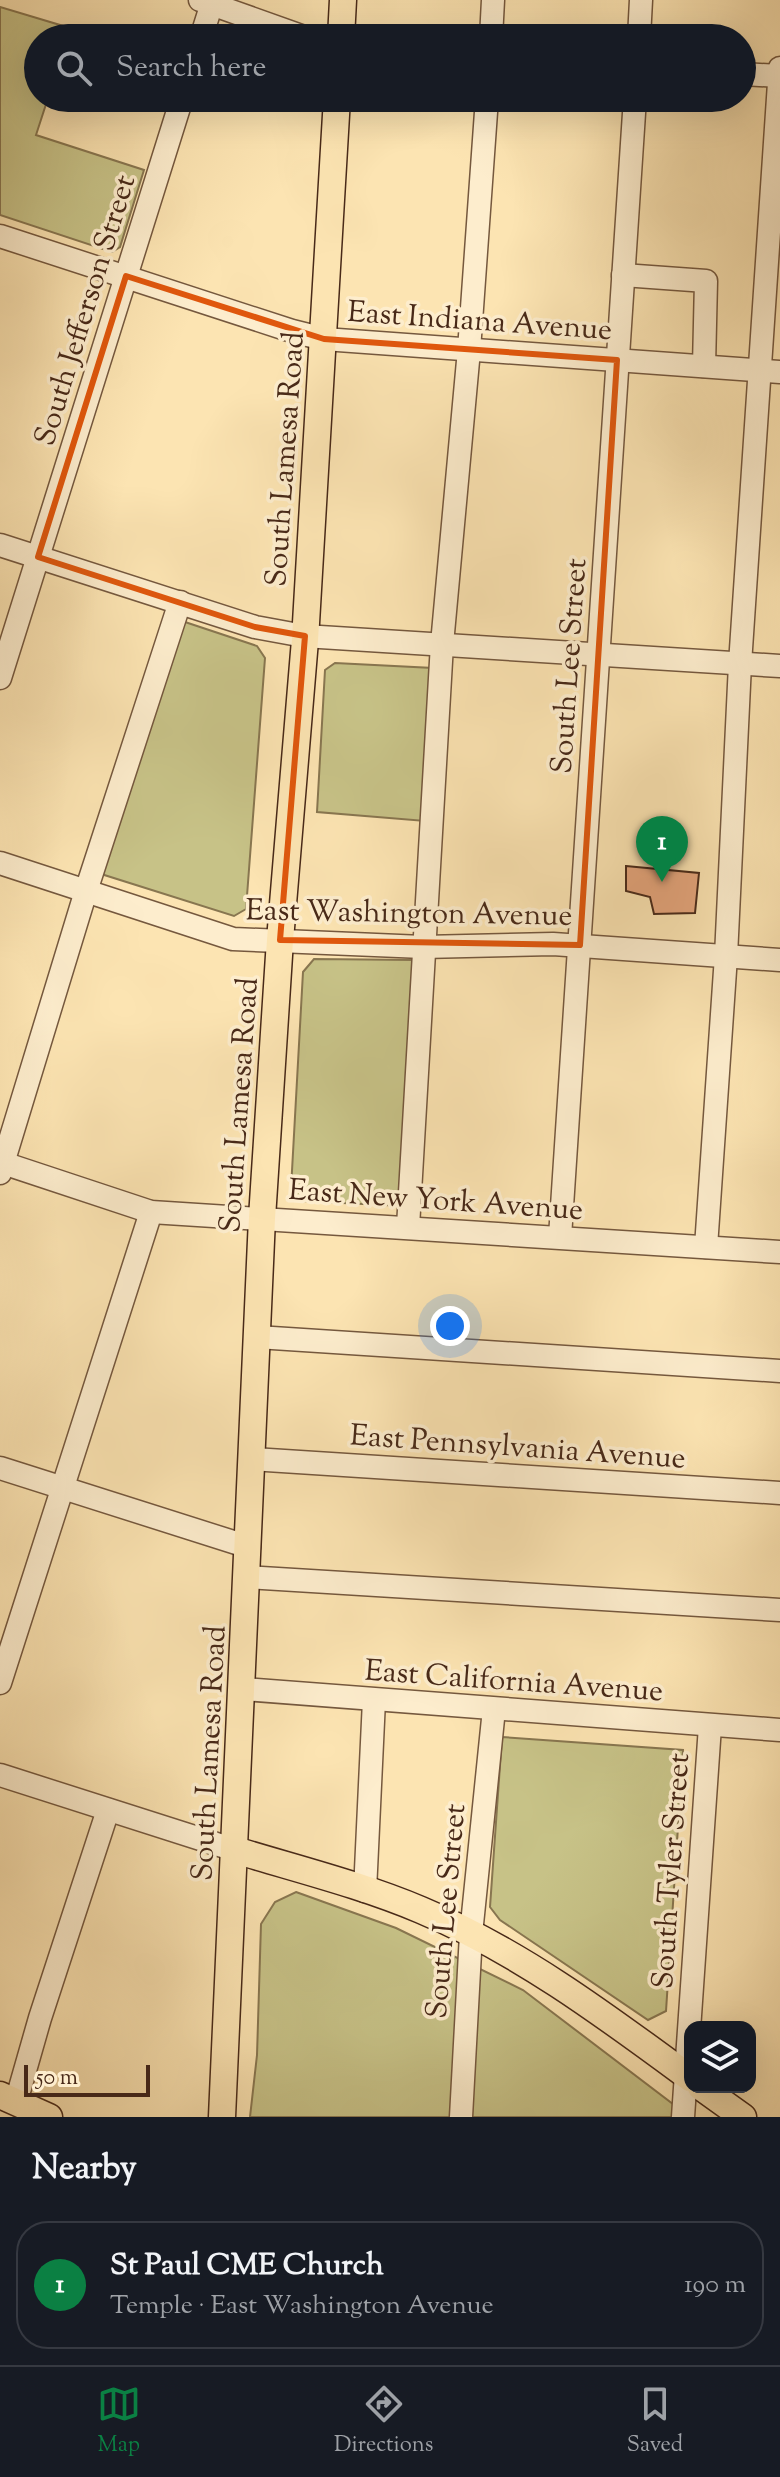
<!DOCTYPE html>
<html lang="en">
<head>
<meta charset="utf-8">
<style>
	:root { --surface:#171b24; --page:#20242c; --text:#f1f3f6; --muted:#9ea1a6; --line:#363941; --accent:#0b8043 }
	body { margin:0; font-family:"Sorts Mill Goudy",serif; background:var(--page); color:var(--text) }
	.controls { position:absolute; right:24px; bottom:24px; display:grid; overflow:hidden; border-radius:16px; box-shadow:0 8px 32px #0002 }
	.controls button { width:72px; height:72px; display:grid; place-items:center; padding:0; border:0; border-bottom:2px solid var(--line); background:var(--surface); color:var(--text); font:40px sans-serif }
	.scale { position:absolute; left:24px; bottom:20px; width:126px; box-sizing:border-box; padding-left:8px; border:4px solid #482918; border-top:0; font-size:22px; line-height:28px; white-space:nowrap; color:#482918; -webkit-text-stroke:6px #fdedcd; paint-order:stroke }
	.you { position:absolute; left:450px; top:1326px; width:28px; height:28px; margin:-20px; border:6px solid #fff; border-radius:50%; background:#1a73e8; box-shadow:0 0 0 12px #1a73e833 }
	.badge { display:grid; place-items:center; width:52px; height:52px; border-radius:50%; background:var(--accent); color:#fff; font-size:26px; font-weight:700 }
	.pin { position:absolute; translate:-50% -66px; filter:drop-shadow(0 2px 4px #0008) }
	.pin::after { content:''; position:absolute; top:42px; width:28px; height:24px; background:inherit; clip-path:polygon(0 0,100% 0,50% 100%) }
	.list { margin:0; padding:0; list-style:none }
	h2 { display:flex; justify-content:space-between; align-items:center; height:104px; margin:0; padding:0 32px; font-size:34px }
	h2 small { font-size:26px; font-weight:400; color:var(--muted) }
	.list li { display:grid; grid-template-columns:52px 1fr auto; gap:24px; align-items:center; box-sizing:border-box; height:128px; margin:0 16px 16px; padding:0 16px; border:2px solid var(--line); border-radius:32px }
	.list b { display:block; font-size:30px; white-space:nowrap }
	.list p { margin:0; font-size:26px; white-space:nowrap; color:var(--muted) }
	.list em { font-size:26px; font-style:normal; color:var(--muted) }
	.icon { flex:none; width:44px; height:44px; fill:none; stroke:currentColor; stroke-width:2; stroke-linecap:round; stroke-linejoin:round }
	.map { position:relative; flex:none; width:780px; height:2117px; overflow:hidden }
	.search { position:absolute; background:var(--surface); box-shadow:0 8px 32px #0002; left:24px; right:24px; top:24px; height:88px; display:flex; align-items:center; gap:20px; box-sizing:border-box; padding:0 28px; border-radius:44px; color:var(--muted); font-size:30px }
	.sheet { height:248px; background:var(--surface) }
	nav { display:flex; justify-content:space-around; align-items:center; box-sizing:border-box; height:112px; border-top:2px solid var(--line); background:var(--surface); font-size:22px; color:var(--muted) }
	nav a { display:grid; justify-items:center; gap:4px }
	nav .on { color:var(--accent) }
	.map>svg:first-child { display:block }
	.green { fill:#c7c287; stroke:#887650; stroke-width:2 }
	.building { fill:#e5a57c; stroke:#482918; stroke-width:2 }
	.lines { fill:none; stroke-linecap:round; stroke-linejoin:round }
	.minor-casing { stroke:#75583e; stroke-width:25 }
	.major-casing { stroke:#482918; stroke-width:29 }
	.minor { stroke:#fdedcd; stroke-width:22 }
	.major { stroke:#fce4b2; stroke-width:26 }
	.marked { fill:none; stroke:#e0570d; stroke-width:6; stroke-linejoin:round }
	.labels { text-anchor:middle; stroke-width:7; stroke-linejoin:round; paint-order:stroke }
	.street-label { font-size:30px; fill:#482918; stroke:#fdedcd }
</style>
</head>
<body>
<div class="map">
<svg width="780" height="2117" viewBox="0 0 780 2117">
	<rect width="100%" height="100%" fill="#fce4b2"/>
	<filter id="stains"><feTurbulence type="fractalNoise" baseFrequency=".0025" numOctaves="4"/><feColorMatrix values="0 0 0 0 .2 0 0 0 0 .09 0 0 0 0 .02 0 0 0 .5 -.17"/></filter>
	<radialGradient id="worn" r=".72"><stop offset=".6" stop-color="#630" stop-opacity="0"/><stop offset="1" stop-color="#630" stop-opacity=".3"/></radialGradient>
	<g class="green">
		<path d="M0,7l70,21 -4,10h-28v60h10l-12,37 108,35 -24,77 -8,5 -112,-37z"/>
		<path d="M179,620l78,26 8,12 -19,251 -12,7 -136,-43z"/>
		<path d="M335,663l98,5 -8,153 -108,-9 8,-142z"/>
		<path d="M314,959l101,1 -12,246 -101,-5 -11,-12 12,-217z"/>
		<path d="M502,1737l181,13 -17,261 -18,9 -148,-100 -10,-13z"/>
		<path d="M296,1892l100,36 127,62 167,127h-440l7,-62 4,-131 14,-22z"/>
	</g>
	<path class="building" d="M626,866l73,7 -4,40 -41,1 -4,-17 -24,-6z"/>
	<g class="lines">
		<defs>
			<g id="minor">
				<path d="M200,0l107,38"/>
				<path d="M201,38l12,-38"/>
				<path d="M491,38l2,-38"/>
				<path d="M639,38l2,-38"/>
				<path d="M742,74l38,2"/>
				<path d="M0,236l292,95 32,8 456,33"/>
				<path d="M623,275l83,6 -2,85"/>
				<path d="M0,545l255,82 49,9 476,30"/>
				<path d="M0,678l182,-580"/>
				<path d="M0,863l233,76 190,8 130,-3 227,16"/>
				<path d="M0,1162l151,50 629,40"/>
				<path d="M0,1173l86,-282 94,-289"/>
				<path d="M408,1227l34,-583 27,-294 18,-252"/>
				<path d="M560,1237l75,-1139"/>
				<path d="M706,1247l20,-291 14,-292 40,-596"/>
				<path d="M257,1337l523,34"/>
				<path d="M252,1459l528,34"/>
				<path d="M0,1468l249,79"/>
				<path d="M247,1577l533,33"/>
				<path d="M0,1683l151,-471"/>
				<path d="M243,1689l537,41"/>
				<path d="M0,1775l235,75"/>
				<path d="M365,1891l9,-191"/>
				<path d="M16,2102l24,-84 68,-208"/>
				<path d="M461,2117l10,-183 23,-225"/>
				<path d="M683,2117l27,-391"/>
			</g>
			<g id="major">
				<path d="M341,38l2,-38"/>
				<path d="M235,1850c62,19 127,35 186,60 98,41 185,106 269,168"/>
				<path d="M701,2087l42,30"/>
				<path d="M0,2095l49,22"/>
				<path d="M222,2117l40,-899 18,-278 25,-300 32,-542"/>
			</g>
		</defs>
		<use href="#minor" class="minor-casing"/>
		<use href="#major" class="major-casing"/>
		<use href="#minor" class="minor"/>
		<use href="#major" class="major"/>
	</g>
	<path class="marked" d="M126,276l198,63 293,21 -37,585 -300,-5 25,-304 -50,-9 -217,-70z"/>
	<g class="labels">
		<g class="street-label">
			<text transform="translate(84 310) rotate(-73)" y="10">South Jefferson Street</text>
			<text transform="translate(480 320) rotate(4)" y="10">East Indiana Avenue</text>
			<text transform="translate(284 459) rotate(-86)" y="10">South Lamesa Road</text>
			<text transform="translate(568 666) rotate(-86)" y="10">South Lee Street</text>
			<text transform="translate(409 912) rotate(1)" y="10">East Washington Avenue</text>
			<text transform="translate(238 1105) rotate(-86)" y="10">South Lamesa Road</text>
			<text transform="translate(436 1199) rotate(4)" y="10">East New York Avenue</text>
			<text transform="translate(518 1446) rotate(4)" y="10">East Pennsylvania Avenue</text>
			<text transform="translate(514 1680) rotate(4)" y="10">East California Avenue</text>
			<text transform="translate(208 1753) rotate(-87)" y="10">South Lamesa Road</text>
			<text transform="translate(670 1871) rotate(-86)" y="10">South Tyler Street</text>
			<text transform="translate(445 1911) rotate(-85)" y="10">South Lee Street</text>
		</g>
	</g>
	<rect width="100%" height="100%" filter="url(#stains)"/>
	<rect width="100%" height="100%" fill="url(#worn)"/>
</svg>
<div class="controls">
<button><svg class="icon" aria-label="layers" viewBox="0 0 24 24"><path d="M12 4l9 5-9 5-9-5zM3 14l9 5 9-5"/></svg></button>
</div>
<div class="scale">50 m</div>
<div class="you"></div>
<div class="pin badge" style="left:662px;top:882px">1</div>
<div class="search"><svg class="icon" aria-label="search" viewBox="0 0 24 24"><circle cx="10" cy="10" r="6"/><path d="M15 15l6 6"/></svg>Search here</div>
</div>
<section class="sheet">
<h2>Nearby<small></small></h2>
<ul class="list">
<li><span class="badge">1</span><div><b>St Paul CME Church</b><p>Temple · East Washington Avenue</p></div><em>190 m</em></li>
</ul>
</section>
<nav>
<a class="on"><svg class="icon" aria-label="map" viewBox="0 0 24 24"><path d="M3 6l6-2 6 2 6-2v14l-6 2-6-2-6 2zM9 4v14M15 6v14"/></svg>Map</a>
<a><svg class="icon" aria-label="directions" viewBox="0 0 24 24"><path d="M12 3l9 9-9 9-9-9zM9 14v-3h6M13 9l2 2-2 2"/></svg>Directions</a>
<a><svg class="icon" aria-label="saved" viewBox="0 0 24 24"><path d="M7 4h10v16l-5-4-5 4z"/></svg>Saved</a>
</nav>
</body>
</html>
